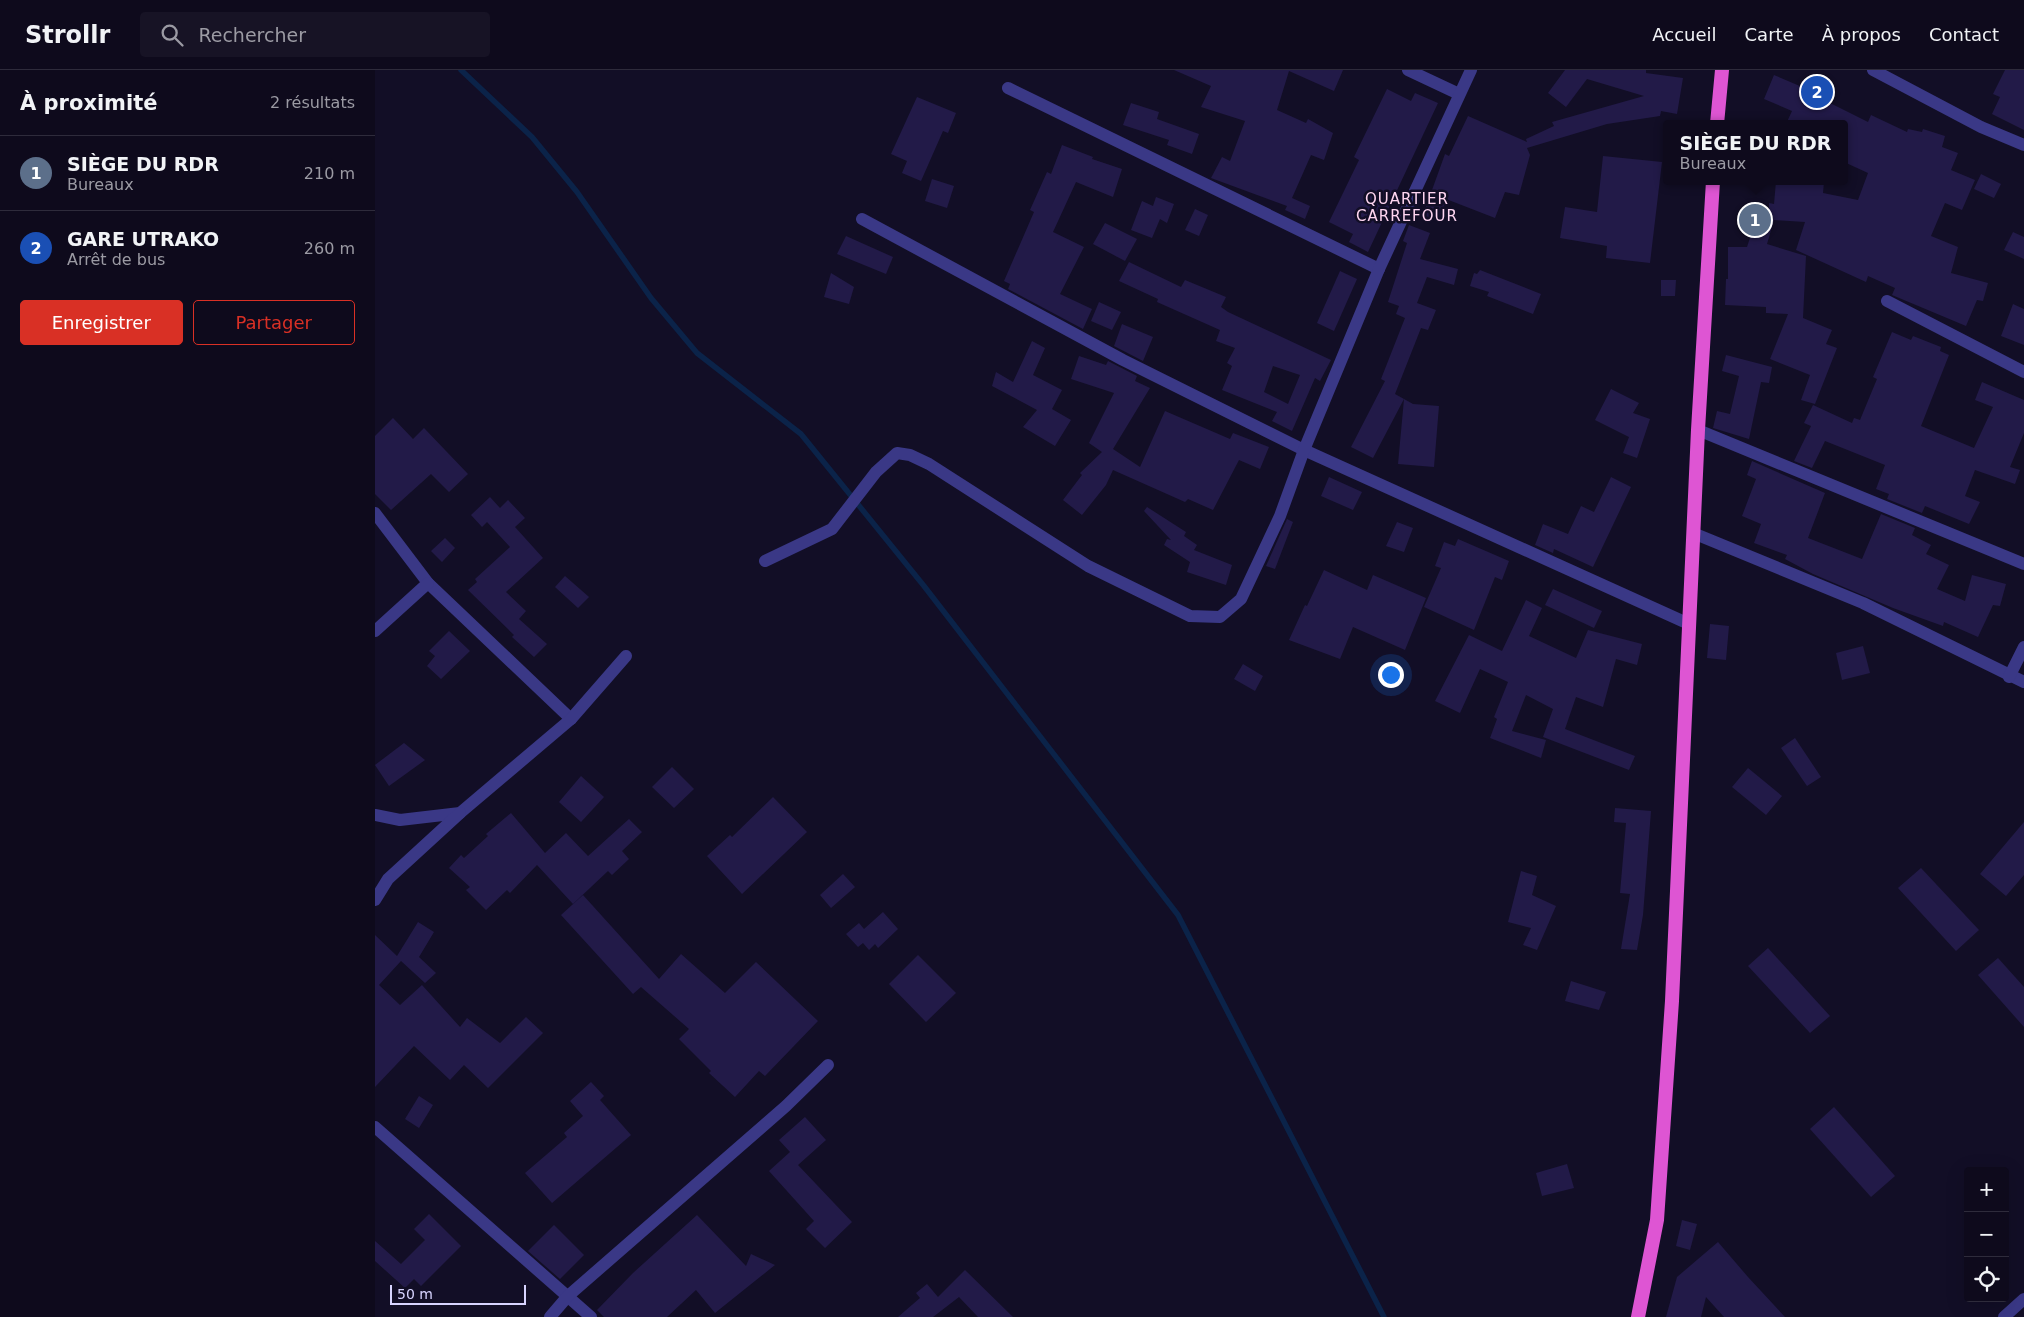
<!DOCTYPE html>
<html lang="fr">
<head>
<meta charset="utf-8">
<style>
	:root { --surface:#0e0a1c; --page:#171325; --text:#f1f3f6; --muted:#9b9aa3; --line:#2e2b3b; --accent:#d93025 }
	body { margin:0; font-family:"DejaVu Sans",sans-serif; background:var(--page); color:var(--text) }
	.controls { position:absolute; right:15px; bottom:15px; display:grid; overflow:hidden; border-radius:5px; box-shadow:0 5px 20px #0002 }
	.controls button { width:45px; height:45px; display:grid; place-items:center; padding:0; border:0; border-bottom:1px solid var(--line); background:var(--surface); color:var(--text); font:25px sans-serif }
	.scale { position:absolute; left:15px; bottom:12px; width:136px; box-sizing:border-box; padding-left:5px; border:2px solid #d8d4ff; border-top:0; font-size:14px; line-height:18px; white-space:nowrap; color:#d8d4ff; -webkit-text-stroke:4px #120e26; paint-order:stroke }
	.you { position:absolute; left:1015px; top:604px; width:18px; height:18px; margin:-12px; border:4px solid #fff; border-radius:50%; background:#1a73e8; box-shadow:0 0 0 8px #1a73e833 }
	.badge { display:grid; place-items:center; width:32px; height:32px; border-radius:50%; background:var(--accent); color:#fff; font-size:16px; font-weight:700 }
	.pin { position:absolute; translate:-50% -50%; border:2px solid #fff; box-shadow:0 1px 5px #0006 }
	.popup { position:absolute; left:1288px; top:50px; width:185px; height:65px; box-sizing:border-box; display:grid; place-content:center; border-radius:5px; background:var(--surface); filter:drop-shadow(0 1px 4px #0005); font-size:16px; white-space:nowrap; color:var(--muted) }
	.popup b { font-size:19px; color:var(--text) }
	.popup::after { content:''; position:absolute; left:50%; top:100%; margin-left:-10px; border:10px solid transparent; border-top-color:var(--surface) }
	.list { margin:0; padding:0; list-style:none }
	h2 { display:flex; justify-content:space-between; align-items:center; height:65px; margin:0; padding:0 20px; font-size:21px }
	h2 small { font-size:16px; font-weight:400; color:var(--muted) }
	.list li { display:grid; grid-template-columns:32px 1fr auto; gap:15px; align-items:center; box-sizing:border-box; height:75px; padding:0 20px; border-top:1px solid var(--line) }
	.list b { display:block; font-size:19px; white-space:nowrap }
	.list p { margin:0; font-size:16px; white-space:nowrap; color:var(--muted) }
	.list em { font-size:16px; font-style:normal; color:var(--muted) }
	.actions { display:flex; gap:10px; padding:15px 20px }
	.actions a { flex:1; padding:11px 0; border:1px solid var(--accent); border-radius:5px; text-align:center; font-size:18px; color:var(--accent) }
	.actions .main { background:var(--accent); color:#fff }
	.icon { flex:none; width:28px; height:28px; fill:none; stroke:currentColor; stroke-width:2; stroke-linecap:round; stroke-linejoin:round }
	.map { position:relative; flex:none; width:1649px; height:1247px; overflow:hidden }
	header { display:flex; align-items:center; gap:30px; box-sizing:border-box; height:70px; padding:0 25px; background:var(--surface); border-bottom:1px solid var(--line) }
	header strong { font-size:24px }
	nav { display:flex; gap:28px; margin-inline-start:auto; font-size:18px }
	.search { width:350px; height:45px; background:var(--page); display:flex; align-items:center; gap:12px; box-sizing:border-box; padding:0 18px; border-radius:5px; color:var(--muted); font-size:19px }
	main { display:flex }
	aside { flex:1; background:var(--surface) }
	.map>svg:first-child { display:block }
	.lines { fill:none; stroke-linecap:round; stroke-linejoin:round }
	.stream { stroke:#0b2349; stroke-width:5.5 }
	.building { fill:#221a48; fill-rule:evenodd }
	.minor { stroke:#3a3886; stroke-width:12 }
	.trunk { stroke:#de55d3; stroke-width:14 }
	.labels { text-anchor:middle; stroke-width:5; stroke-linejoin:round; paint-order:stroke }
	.neighbourhood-label { font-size:15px; letter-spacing:1px; fill:#ffd6f1; stroke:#120e26 }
</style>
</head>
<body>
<header>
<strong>Strollr</strong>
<div class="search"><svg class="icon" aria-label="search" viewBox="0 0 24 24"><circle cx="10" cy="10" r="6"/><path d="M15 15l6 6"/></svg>Rechercher</div>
<nav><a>Accueil</a><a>Carte</a><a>À propos</a><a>Contact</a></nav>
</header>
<main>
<aside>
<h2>À proximité<small>2 résultats</small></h2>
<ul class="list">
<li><span class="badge" style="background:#5c6f8a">1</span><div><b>SIÈGE DU RDR</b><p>Bureaux</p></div><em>210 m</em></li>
<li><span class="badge" style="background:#1a4fb4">2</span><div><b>GARE UTRAKO</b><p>Arrêt de bus</p></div><em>260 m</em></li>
</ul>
<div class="actions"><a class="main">Enregistrer</a><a>Partager</a></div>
</aside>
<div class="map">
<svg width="1649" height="1247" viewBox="0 0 1649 1247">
	<rect width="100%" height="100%" fill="#120e26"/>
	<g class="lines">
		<path class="stream" d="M86,0l71,67 45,55 74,106 46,55 104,81 123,152 254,329 206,402"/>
	</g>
	<g class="building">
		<path d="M799,0h169l-9,21 -45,-20 -12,39 29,13 2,-4 25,14 -9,27 -13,-5 -19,43 18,8 -5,13 -20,-9 2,-4 -76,-28 11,-21 8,4 15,-40 -44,-14 10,-21z"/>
		<path d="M1190,0h81v3l37,5 -6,36 -16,-3 -1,5 -53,8 -80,24 3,7 -11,40 -14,-3 -10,26 -49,-19 -7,22 -16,-6 22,-61 4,2 19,-40 59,26 -1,-3 28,-13 -2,-4 92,-26 -57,-17 -21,28 -18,-14z"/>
		<path d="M1630,0h19v60l-32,-16 8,-17 -7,-3z"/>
		<path d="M1399,5l47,20 -1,3 48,24 3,-7 36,17 1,-3 14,3 1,-3 22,7 -3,11 16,6 -7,17 24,10 -13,30 -17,-7 -14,33 27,11 -7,26 37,10 -5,18 -6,-1 -11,26 -74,-31 3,-7 -27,-12 -2,6 -70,-32 9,-28 -31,-2 -7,24 39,12 -3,62 29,12 -6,14 11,4 -22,56 -14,-4 9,-25 -40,-16 18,-45 -22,-1v-6l-41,-2 1,-26h2v-32h19l13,-40 9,2v-6l5,1 2,-23 48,1 -1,11 35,7 10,-27 -24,-11v-38h-58l6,-13 -28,-12z"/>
		<path d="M1012,19l24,12 4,-8 23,10 -70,149 -19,-10 4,-8 -24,-12 30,-62 -5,-3z"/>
		<path d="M542,27l39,16 -8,20 -5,-2 -22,50 -19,-8 5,-12 -16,-7z"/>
		<path d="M756,33l28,9 -2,7 42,15 -7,20 -25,-9 2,-5 -46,-15z"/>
		<path d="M687,75l31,12 -1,2 30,10 -9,28 -37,-15 -23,50 31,15 -24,47 32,15 -9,20 -75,-40 2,-5 -6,-3 30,-69 -4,-2 17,-38 4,2z"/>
		<path d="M1228,86l59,6 -12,101 -44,-5 1,-12 -47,-8 5,-31 32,5z"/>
		<path d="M1606,104l20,10 -7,14 -20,-9z"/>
		<path d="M557,109l22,7 -7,22 -22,-7z"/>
		<path d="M781,127l18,7 -7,19 -7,-4 -8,19 -21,-8 11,-29 11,5z"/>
		<path d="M820,139l13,6 -9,21 -14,-6z"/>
		<path d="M730,153l32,16 -12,22 -32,-17z"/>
		<path d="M1034,155l21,8 -10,26 38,10 -4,16 -27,-8 -10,26 19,7 -8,20 -7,-2 -26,66 9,5 -31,59 -22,-11 34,-66 -4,-2 24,-61 -9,-4 3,-8 -11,-4 19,-59 -4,-2z"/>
		<path d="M1638,162l11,5v22l-20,-9z"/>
		<path d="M471,166l47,21 -7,17 -49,-20z"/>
		<path d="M754,192l52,25 4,-7 41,17 -5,10 7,5 103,48 -11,21 -5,-3 -23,53 -20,-10 5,-9 -55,-22 10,-24 -5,-3 8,-15 -19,-7 4,-11 -63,-28 1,-3 -39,-18zM898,296l27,9 -12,29 -24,-12z"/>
		<path d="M1105,200l61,24 -8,20 -46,-18 2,-4 -19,-6 4,-13 3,1z"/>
		<path d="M965,201l17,8 -23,52 -17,-8z"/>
		<path d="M456,203l23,14 -5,17 -25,-7z"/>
		<path d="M1286,210h15l-1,16h-14z"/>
		<path d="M724,232l22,10 -9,18 -21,-9z"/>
		<path d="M1638,234l11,5v36l-23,-9z"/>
		<path d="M747,254l31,13 -10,24 -29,-15z"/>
		<path d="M1517,262l19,8 2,-4 28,11 -1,4 9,4 -28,71 53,22 19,-41 -18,-7 7,-18 42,18v33l-14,34 10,3 -5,14 -40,-14 -10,26 15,6 -11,22 -44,-18 -3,7 -35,-14 2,-5 -13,-5 9,-24 -60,-24 -13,27 -18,-7 17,-35 -7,-3 9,-18 39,18 2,-5 6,2 17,-41 -4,-2z"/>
		<path d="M657,271l13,7 -12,27 29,15 -10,19 19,11 -16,26 -32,-19 14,-17 -45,-24 4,-14 17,10z"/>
		<path d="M1351,285l46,12 -3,16 -8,-1 -12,57 -36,-11 4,-17 13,3 9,-38 -17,-5z"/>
		<path d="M704,286l27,9 2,-4 29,15 -2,5 15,7 -37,61 27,18 25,-56 65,28 3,-6 36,14 -9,22 -21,-9 -26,50 -25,-11 -3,3 -72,-32 -7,15 -24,30 -19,-15 19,-25 -2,-2 22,-21 -13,-9 25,-50 -43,-14z"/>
		<path d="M1236,319l28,14 -6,10 17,6 -13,39 -14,-5 6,-16 -34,-17z"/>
		<path d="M1029,329l9,5 26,2 -5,61 -36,-3z"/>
		<path d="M18,348l20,21 11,-11 44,46 -19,18 -18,-18 -40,36 -16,-16v-58z"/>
		<path d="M1377,391l73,32 -17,45 54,21 19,-45 34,14 -3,7 19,10 -5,9 23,11 -12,24 28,12 7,-26 34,9 -6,22 -7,-1 -15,32 -34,-15 -1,4 -50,-18 -80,-34 -28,-15 2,-4 -33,-12 7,-19 -19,-8 14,-37 -9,-4z"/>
		<path d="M954,407l33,15 -9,18 -32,-14z"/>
		<path d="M1236,407l20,10 -38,80 -39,-18 -1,4 -18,-8 8,-21 25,10 13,-28 13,6z"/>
		<path d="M115,427l10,11 8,-8 17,18 -10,9 28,31 -37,34 20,19 -7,8 28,25 -13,13 -22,-20 2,-2 -46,-45 9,-8 -2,-3 35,-32 -23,-25 -5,5 -11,-12z"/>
		<path d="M772,437l39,25 -2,4 13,9 -3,5 38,15 -6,20 -39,-13 3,-10 -26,-17 3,-6 4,1 -27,-29z"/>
		<path d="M912,449l6,3 -18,47 -9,-3z"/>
		<path d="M1022,452l16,6 -9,24 -18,-6z"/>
		<path d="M70,468l10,10 -13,14 -11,-11z"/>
		<path d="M1083,469l51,22 -7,19 -7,-3 -21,53 -50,-23 17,-39 -6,-2 9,-24 11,4z"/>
		<path d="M949,500l43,20 6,-15 53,23 -21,52 -52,-23 -13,32 -51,-19 16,-35 2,1z"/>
		<path d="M190,506l24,21 -11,11 -23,-21z"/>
		<path d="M1178,519l49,22 -8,17 -49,-23z"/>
		<path d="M1151,530l16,8 -13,28 47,22 12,-28 54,14 -5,21 -21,-6 -13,48 -27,-10 -11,32 70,27 -6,14 -86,-33 10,-28 -27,-14 -14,36 34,9 -5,18 -51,-20 7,-19 -3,-2 14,-35 -28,-13 -20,44 -25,-12 34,-66 33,16z"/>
		<path d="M1335,554l19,2 -3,34 -19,-2z"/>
		<path d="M74,561l21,20 -29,28 -14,-13 8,-10 -6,-5z"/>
		<path d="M1488,576l7,27 -28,7 -6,-27z"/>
		<path d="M868,594l20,12 -8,15 -21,-12z"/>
		<path d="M1420,668l26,39 -14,9 -26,-38z"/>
		<path d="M29,673l21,17 -36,26 -14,-21z"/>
		<path d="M297,697l22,22 -20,19 -22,-21z"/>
		<path d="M1373,698l34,28 -16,19 -34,-28z"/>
		<path d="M206,706l23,21 -23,25 -22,-20z"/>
		<path d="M398,727l34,35 -65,62 -35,-38 23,-21 2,2z"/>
		<path d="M1240,738l36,3 -8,104 -6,35 -16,-1 9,-55 -10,-1 6,-70 -12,-1z"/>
		<path d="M136,743l34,40 21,-20 22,23 41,-37 13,13 -20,19 7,8 -17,16 -4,-4 -35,33 -36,-39 -27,28 -3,-3 -21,20 -20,-20 4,-3 -21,-19 12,-13 3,3 24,-22 -2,-2z"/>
		<path d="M1649,752v53l-18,21 -26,-22z"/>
		<path d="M1546,798l58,62 -23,21 -58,-63z"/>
		<path d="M1146,801l16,5 -5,19 24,11 -19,44 -14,-5 8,-17 -23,-6z"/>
		<path d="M468,804l12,13 -24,21 -11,-13z"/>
		<path d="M208,825l76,84 22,-25 44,39 31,-31 62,59 -53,55 -6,-5 -24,26 -26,-24 2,-2 -32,-32 10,-10 -48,-42 -8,7 -72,-79z"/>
		<path d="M508,842l15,17 -20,19 -3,-4 -6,6 -6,-7 -5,4 -12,-13 13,-11 5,6z"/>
		<path d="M43,852l16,10 -15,25 17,16 -11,10 -24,-22 -22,24 21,20 22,-20 38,42 7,-9 33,25 26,-26 17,16 -55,55 -24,-23 -14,15 -36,-34 -39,41v-152l22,21z"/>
		<path d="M1393,878l62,68 -20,17 -62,-67z"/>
		<path d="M543,885l38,38 -30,29 -37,-38z"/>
		<path d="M1623,888l26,29v40l-46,-52z"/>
		<path d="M1196,911l35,11 -7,18 -34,-9z"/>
		<path d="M216,1012l13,14 -4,4 31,35 -79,68 -27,-30 42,-36 -3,-4 19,-17 -13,-15z"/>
		<path d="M44,1026l14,9 -14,23 -14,-9z"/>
		<path d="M1459,1037l61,69 -24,21 -61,-68z"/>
		<path d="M430,1047l21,23 -28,25 54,57 -27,26 -19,-19 8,-8 -45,-50 21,-19 -11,-12z"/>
		<path d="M1192,1094l7,24 -32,8 -6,-23z"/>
		<path d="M54,1144l32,32 -40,40 -7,-7 -9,9 -30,-27v-20l26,23 24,-24 -11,-11z"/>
		<path d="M322,1145l49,51 5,-12 24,11 -60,48 -19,-23 -29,27h-63l-7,-7 36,-37z"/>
		<path d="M1307,1150l15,4 -7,26 -14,-4z"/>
		<path d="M179,1155l30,30 -24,24 -32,-28z"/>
		<path d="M1343,1172l30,35 37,40h-61l-18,-20 -5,20h-35l11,-40z"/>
		<path d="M590,1200l48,47h-35l-19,-20 -26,20h-35l22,-19 -4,-5 11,-9 11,13z"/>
	</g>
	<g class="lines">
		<g class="minor">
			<path d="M1033,0l51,24"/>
			<path d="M1498,0l108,57 43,18"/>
			<path d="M633,18l371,181"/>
			<path d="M487,149l261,141 181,90 385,174"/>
			<path d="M1512,231l137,71"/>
			<path d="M1323,360l326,134"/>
			<path d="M0,443l53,70 143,136"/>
			<path d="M1318,463l170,70 161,79"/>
			<path d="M390,491l67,-32 44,-57 21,-19 13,2 19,9 159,102 102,50 30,1 21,-18 39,-83 24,-66 75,-181 92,-199"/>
			<path d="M0,561l53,-48"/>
			<path d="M1634,607l15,-30"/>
			<path d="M0,745l25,5 60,-7 111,-94 55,-63"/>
			<path d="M0,830l13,-21 72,-66"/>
			<path d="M0,1057l216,190"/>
			<path d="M175,1247l18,-21 218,-190 42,-41"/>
			<path d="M1629,1247l20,-18"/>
		</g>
		<g class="trunk">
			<path d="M1342,54l5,-54"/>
			<path d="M1263,1247l19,-97 15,-219 26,-571 15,-249"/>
		</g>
	</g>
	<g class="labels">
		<g class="neighbourhood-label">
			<text x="1032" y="134">QUARTIER<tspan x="1032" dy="17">CARREFOUR</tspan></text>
		</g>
	</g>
</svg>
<div class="controls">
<button>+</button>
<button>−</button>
<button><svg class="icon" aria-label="locate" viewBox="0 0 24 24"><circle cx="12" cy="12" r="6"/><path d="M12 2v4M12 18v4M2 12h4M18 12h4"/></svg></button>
</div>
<div class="scale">50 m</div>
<div class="you"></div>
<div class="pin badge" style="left:1380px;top:150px;background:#5c6f8a">1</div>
<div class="popup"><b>SIÈGE DU RDR</b>Bureaux</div>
<div class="pin badge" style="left:1442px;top:22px;background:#1a4fb4">2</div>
</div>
</main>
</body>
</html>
